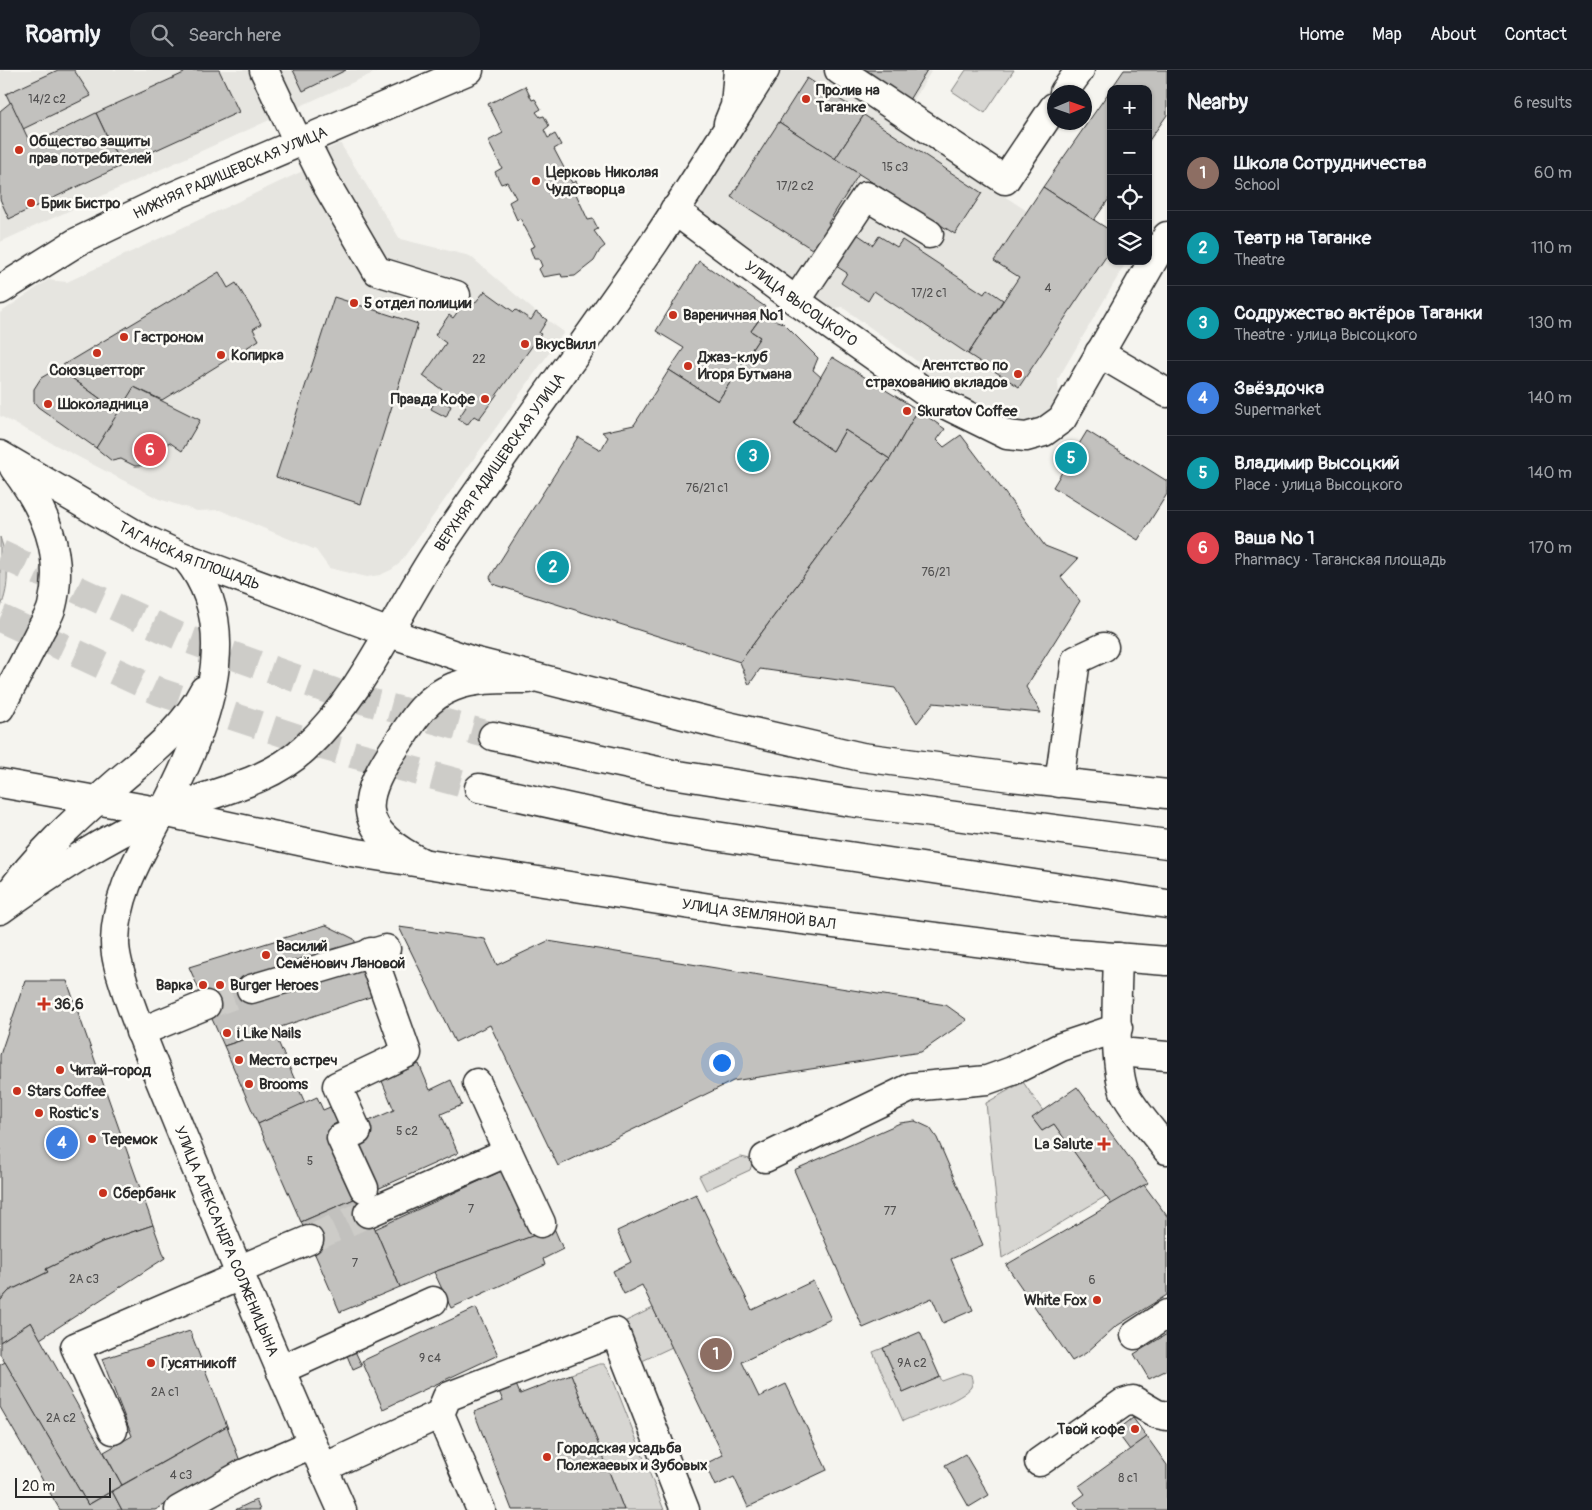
<!DOCTYPE html>
<html lang="en">
<head>
<meta charset="utf-8">
<style>
	:root { --surface:#171b24; --page:#20242c; --text:#f1f3f6; --muted:#9ea1a6; --line:#363941; --accent:#d93025 }
	body { margin:0; font-family:Pangolin,sans-serif; background:var(--page); color:var(--text) }
	.controls { position:absolute; right:15px; top:15px; display:grid; overflow:hidden; border-radius:10px; box-shadow:0 1px 4px #0004 }
	.controls button { width:45px; height:45px; display:grid; place-items:center; padding:0; border:0; border-bottom:1px solid var(--line); background:var(--surface); color:var(--text); font:25px sans-serif }
	.compass { position:absolute; left:1047px; top:15px; width:45px; height:45px; border-radius:50%; background:var(--surface); box-shadow:0 1px 4px #0004; rotate:88deg }
	.scale { position:absolute; left:15px; bottom:12px; width:96px; box-sizing:border-box; padding-left:5px; border:2px solid #2b2b2b; border-top:0; font-size:14px; line-height:18px; white-space:nowrap; color:#2b2b2b; -webkit-text-stroke:4px #fdfcf7; paint-order:stroke }
	.you { position:absolute; left:721px; top:992px; width:18px; height:18px; margin:-12px; border:4px solid #fff; border-radius:50%; background:#1a73e8; box-shadow:0 0 0 8px #1a73e833 }
	.badge { display:grid; place-items:center; width:32px; height:32px; border-radius:50%; background:var(--accent); color:#fff; font-size:16px; font-weight:700 }
	.pin { position:absolute; translate:-50% -50%; border:2px solid #fff; box-shadow:0 1px 5px #0006 }
	.list { margin:0; padding:0; list-style:none }
	h2 { display:flex; justify-content:space-between; align-items:center; height:65px; margin:0; padding:0 20px; font-size:21px }
	h2 small { font-size:16px; font-weight:400; color:var(--muted) }
	.list li { display:grid; grid-template-columns:32px 1fr auto; gap:15px; align-items:center; box-sizing:border-box; height:75px; padding:0 20px; border-top:1px solid var(--line) }
	.list b { display:block; font-size:19px; white-space:nowrap }
	.list p { margin:0; font-size:16px; white-space:nowrap; color:var(--muted) }
	.list em { font-size:16px; font-style:normal; color:var(--muted) }
	.icon { flex:none; width:28px; height:28px; fill:none; stroke:currentColor; stroke-width:2; stroke-linecap:round; stroke-linejoin:round }
	.map { position:relative; flex:none; width:1167px; height:1440px; overflow:hidden }
	header { display:flex; align-items:center; gap:30px; box-sizing:border-box; height:70px; padding:0 25px; background:var(--surface); border-bottom:1px solid var(--line) }
	header strong { font-size:24px }
	nav { display:flex; gap:28px; margin-inline-start:auto; font-size:18px }
	.search { width:350px; height:45px; background:var(--page); display:flex; align-items:center; gap:12px; box-sizing:border-box; padding:0 18px; border-radius:20px; color:var(--muted); font-size:19px }
	main { display:flex }
	aside { flex:1; background:var(--surface) }
	.map>svg:first-child { display:block }
	.built { fill:#e6e5e0 }
	.green { fill:#d7d6d2; stroke:#81807e }
	.building { fill:#c2c1be; stroke:#2b2b2b }
	.lines { fill:none; stroke-linecap:round; stroke-linejoin:round }
	.minor-tunnel { stroke:#cdccc8; stroke-width:28; stroke-dasharray:28 14; stroke-linecap:butt }
	.major-tunnel { stroke:#cdccc8; stroke-width:28; stroke-dasharray:28 14; stroke-linecap:butt }
	.minor-casing { stroke:#2b2b2b; stroke-width:31 }
	.major-casing { stroke:#2b2b2b; stroke-width:31 }
	.minor { stroke:#fdfcf7; stroke-width:28 }
	.major { stroke:#fdfcf7; stroke-width:28 }
	.poi-dot { fill:#c8321e; stroke:#fdfcf7; stroke-width:2 }
	.labels { text-anchor:middle; stroke-width:5; stroke-linejoin:round; paint-order:stroke }
	.number-label { font-size:12px; fill:#515050 }
	.poi-label { font-size:15px; font-weight:bold; fill:#2b2b2b; stroke:#fdfcf7; text-anchor:start }
	.street-label { font-size:15px; fill:#2b2b2b; stroke:#fdfcf7 }
</style>
</head>
<body>
<header>
<strong>Roamly</strong>
<div class="search"><svg class="icon" aria-label="search" viewBox="0 0 24 24"><circle cx="10" cy="10" r="6"/><path d="M15 15l6 6"/></svg>Search here</div>
<nav><a>Home</a><a>Map</a><a>About</a><a>Contact</a></nav>
</header>
<main>
<div class="map">
<svg width="1167" height="1440" viewBox="0 0 1167 1440">
	<rect width="100%" height="100%" fill="#f5f4ef"/>
	<filter id="ink" filterUnits="userSpaceOnUse"><feTurbulence type="fractalNoise" baseFrequency=".02" numOctaves="2"/><feDisplacementMap in="SourceGraphic" scale="10" xChannelSelector="R" yChannelSelector="G"/><feConvolveMatrix kernelMatrix="1 2 1 2 8 2 1 2 1" color-interpolation-filters="sRGB"/></filter>
	<g filter="url(#ink)">
		<g class="built">
			<path d="M0,0h380l-380,172z"/>
			<path d="M778,0h154l-34,56 129,85 16,-24 68,44v30h16l-69,118 1,18 -10,16 -24,10 -14,-2 -56,-25 -36,-20 -1,-14 -76,-55 -16,2 -127,-98v-14z"/>
			<path d="M340,73l60,96 70,17 66,56 28,20 -165,232 -8,6 -11,5 -13,2 -38,-9 -13,-18 -96,-40 -23,1 -38,-12 -159,-83v-103l48,-33 19,2 240,-113 5,-12z"/>
		</g>
		<g class="green">
			<path d="M966,0h48l-29,43 -33,-22z"/>
			<path d="M0,467c8,24 11,47 0,72z"/>
			<path d="M1023,1012l20,29 -10,7 9,13 12,-7 52,72 -104,62 -16,-155z"/>
			<path d="M741,1087l9,2 2,5 -2,6 -44,20 -7,-14z"/>
			<path d="M653,1238l19,39 -30,14 -18,-39z"/>
			<path d="M883,1278l20,45 37,-16 2,4 22,-8 7,2c1,5 2,7 0,12 -8,13 -53,27 -68,34l-30,-69z"/>
			<path d="M599,1294h5l6,8 54,138h-40l-53,-136z"/>
		</g>
		<g class="building">
			<path d="M58,0h16l17,26 -68,33 -17,-35z"/>
			<path d="M183,0h36l20,42 -118,54 -25,-53 88,-40z"/>
			<path d="M293,0h53l-43,21z"/>
			<path d="M860,0h67l-18,30z"/>
			<path d="M1124,0h43v45l-19,27v-53h-37z"/>
			<path d="M807,8l57,37 -29,44 -56,-37z"/>
			<path d="M525,16l7,14 3,-1 6,10 -5,3 4,5 4,-1 5,10 -5,4 4,8 7,-4 6,11 -7,4 18,34 4,-2 5,10 -5,3 12,26 5,-1 5,10 -4,2 11,15 -5,4 -6,11 -19,15 -13,1 -1,-3 -18,3 -4,-8 3,-3 -3,-7h-5l-4,-11 5,-2 -15,-28 -3,2 -8,-18 7,-4 -9,-16 -6,2 -6,-12 7,-4 -14,-27 15,-8 -15,-29z"/>
			<path d="M1111,19v107l-17,24 -51,-33z"/>
			<path d="M11,32l20,43 65,-32 25,53 -112,53 -9,-20v-88z"/>
			<path d="M864,45l118,78 -27,41 -120,-75z"/>
			<path d="M779,52l80,52 -31,49 3,2 -16,26 -84,-54z"/>
			<path d="M1043,117l68,44v18l-92,138 -51,-33 51,-77 -25,-16z"/>
			<path d="M857,164l16,11 6,-9 18,11 5,-7 82,54 3,-5 16,11 -35,54 -94,-63 -6,10 -27,-18 6,-10 -11,-7z"/>
			<path d="M699,191l68,47 -16,23 9,6 -42,64 -49,-31 15,-22 -28,-17z"/>
			<path d="M219,202l9,16 8,-5 25,41 -8,5 6,11 -97,60 -28,-13 -14,26 -62,-45z"/>
			<path d="M485,221l29,21 2,-2 15,10 5,-8 11,8 -8,13 2,1 -62,85 -5,-3 -7,9 -9,-6 8,-12 -43,-31 23,-33 -11,-8 14,-20 4,3 14,-19 7,5z"/>
			<path d="M334,227l84,27 -57,180 -85,-27z"/>
			<path d="M762,246l21,7 35,35 -5,12 8,7 -27,47 39,27 12,-21 45,29 -150,203 -247,-78 -3,-7 88,-140 23,13 7,-13 -6,-5 32,-7 35,-55 49,31 42,-64 -9,-6z"/>
			<path d="M832,287l86,53 -28,49 -45,-29 -12,21 -39,-27z"/>
			<path d="M58,298l62,45 -24,35 -58,-41 -4,-5v-13l7,-11z"/>
			<path d="M134,317l66,33 -18,31 -13,-9 -16,23 -18,1 -14,-7 -9,2 -16,-13z"/>
			<path d="M436,328l15,8 -5,11 -15,-8z"/>
			<path d="M918,340l27,19 -8,11 7,7 17,-12 84,111 33,13 -17,18 19,24 -54,86 15,26 -108,-10 -16,20 -22,-35 -135,-19 -11,16 -9,-23 150,-203z"/>
			<path d="M1087,361l80,50v13l-29,46 -85,-53z"/>
			<path d="M326,855l28,14 22,56 -152,51 -35,-79z"/>
			<path d="M399,857l86,12 12,26 51,-24 398,64 21,15 -46,32 -188,29 -175,85 -68,-141 -35,17z"/>
			<path d="M25,911h42l86,244 -51,17 -56,27 2,3 -39,19 -9,10v-246z"/>
			<path d="M273,960l32,73 -47,21 -34,-78z"/>
			<path d="M419,994l11,26 21,-10 11,25 -21,9 17,39 -85,38 -20,-45 15,-7 -6,-15 32,-14 -12,-29z"/>
			<path d="M1077,1017l71,96 -36,22 -58,-81 -12,7 -10,-13z"/>
			<path d="M317,1027l6,13 12,-5 7,16 -12,5 31,70 -60,26 -43,-98z"/>
			<path d="M915,1051l15,7 7,10 46,107 -32,14 22,51 -30,13 -11,-25 -69,30 -69,-158 106,-47z"/>
			<path d="M506,1099l30,66 -102,37 -34,15 -25,-58z"/>
			<path d="M1144,1115l23,31v79l-52,32 -29,26 -14,8 -66,-96z"/>
			<path d="M696,1124l56,116 61,-29 18,38 -89,43 17,35 27,-13 41,86 -79,37 -14,-30 -19,9 -10,-22 18,-9 -81,-170 -18,9 -11,-23 18,-9 -14,-31z"/>
			<path d="M361,1126l39,91 -60,25 -39,-90z"/>
			<path d="M153,1155l12,33 -125,81 -9,-17 -31,20v-41l9,-10 39,-19 -2,-3 56,-27z"/>
			<path d="M554,1158l9,21 -20,10 2,6 -94,43 -17,-36z"/>
			<path d="M476,1238l22,47 -115,54 -21,-48z"/>
			<path d="M31,1252l91,163 -34,20 -88,-151v-12z"/>
			<path d="M190,1261l37,95 -105,59 -18,-33 28,-16 -30,-77z"/>
			<path d="M920,1262l20,45 -37,16 -20,-45z"/>
			<path d="M1167,1264v36l-18,9 -15,-25z"/>
			<path d="M354,1279l8,17 -9,4 -7,-17z"/>
			<path d="M5,1292l83,143 24,-14 10,19h-62l-60,-103v-42z"/>
			<path d="M571,1304l53,136h-112l-38,-98 29,-11 -5,-12 17,-7 5,12z"/>
			<path d="M1133,1348l14,19 -17,13 -14,-19z"/>
			<path d="M227,1356l14,38 -86,46h-33l-10,-19z"/>
			<path d="M1147,1367l20,28v45h-87l-6,-8 11,-8 -6,-8z"/>
			<path d="M965,1384l24,41 -20,12 -24,-42z"/>
			<path d="M256,1430l4,10h-25z"/>
		</g>
		<g class="lines">
			<g class="minor-tunnel">
				<path d="M206,935l45,-16"/>
				<path d="M309,1170l59,-27"/>
			</g>
			<g class="major-tunnel">
				<path d="M0,484l181,83 156,56 156,43"/>
				<path d="M0,548l160,74 162,54 157,42"/>
			</g>
			<defs>
				<g id="minor">
					<path d="M264,0l35,74"/>
					<path d="M839,0l166,110 49,-73"/>
					<path d="M1064,22l16,-22"/>
					<path d="M728,53l7,-17 3,-36"/>
					<path d="M305,71l23,46 49,84 79,24"/>
					<path id="s1" d="M674,140l122,91 142,100 69,34 19,2 18,-5 18,-13 105,-183"/>
					<path d="M796,231l70,-105 63,38"/>
					<path d="M1099,283l68,40"/>
					<path d="M1059,713l17,-123 28,-13"/>
					<path d="M423,793c-71,-35 -63,-65 -23,-123 14,-22 27,-43 53,-53 23,-9 50,-8 75,-8"/>
					<path d="M1118,887c-1,36 -5,101 6,134 6,15 32,44 43,59"/>
					<path d="M251,919l135,-40"/>
					<path d="M140,962l66,-27"/>
					<path d="M1119,982l48,4"/>
					<path d="M477,1013l31,69"/>
					<path d="M765,1088l147,-71 75,-7 25,-9 49,-24 57,-19"/>
					<path d="M364,1118l-23,-50 16,-7 -20,-45 70,-33 -36,-101"/>
					<path d="M368,1143l140,-61 33,71"/>
					<path d="M238,1200l71,-30"/>
					<path d="M1135,1265l32,-21"/>
					<path d="M280,1300l153,-69"/>
					<path d="M440,1344l41,96"/>
					<path d="M113,1360l-38,-83 165,-71"/>
					<path d="M1039,1392l84,-59 10,-3 24,14 10,2"/>
					<path d="M323,1398l117,-54 7,-17 168,-65 70,178"/>
					<path d="M179,1440l66,-37 67,-29"/>
				</g>
				<g id="major">
					<path id="s2" d="M0,220l77,-48 92,-44 300,-128"/>
					<path id="s3" d="M0,385l140,82 46,21 204,75 83,28 246,63 143,33 149,20 156,17"/>
					<path id="s4" d="M186,488c62,73 15,182 -24,255 -22,43 -46,79 -47,129 0,19 8,38 13,55 13,38 28,74 43,110 55,135 111,270 171,403"/>
					<path d="M0,638c13,-25 26,-49 39,-75 4,-8 11,-18 13,-27 13,-52 -7,-97 -38,-138"/>
					<path d="M493,666l179,38 178,28 317,42"/>
					<path id="s5" d="M0,713l163,29 188,40 372,58 339,43 105,8"/>
					<path d="M479,718l183,40 505,76"/>
					<path d="M7,827c29,-42 67,-76 105,-110 33,-29 72,-57 92,-97"/>
					<path id="s6" d="M0,840c51,-36 103,-71 160,-96 48,-22 104,-28 144,-65 58,-53 91,-134 134,-199 70,-104 145,-204 216,-307 38,-57 74,-115 111,-173"/>
				</g>
			</defs>
			<use href="#minor" class="minor-casing"/>
			<use href="#major" class="major-casing"/>
			<use href="#minor" class="minor"/>
			<use href="#major" class="major"/>
		</g>
	</g>
	<g class="poi-dot">
		<circle cx="806" cy="29" r="5"/>
		<circle cx="19" cy="80" r="5"/>
		<circle cx="536" cy="111" r="5"/>
		<circle cx="31" cy="133" r="5"/>
		<circle cx="354" cy="233" r="5"/>
		<circle cx="673" cy="245" r="5"/>
		<circle cx="124" cy="267" r="5"/>
		<circle cx="525" cy="274" r="5"/>
		<circle cx="97" cy="283" r="5"/>
		<circle cx="221" cy="285" r="5"/>
		<circle cx="688" cy="296" r="5"/>
		<circle cx="1018" cy="304" r="5"/>
		<circle cx="485" cy="329" r="5"/>
		<circle cx="48" cy="334" r="5"/>
		<circle cx="907" cy="341" r="5"/>
		<circle cx="266" cy="885" r="5"/>
		<circle cx="203" cy="915" r="5"/>
		<circle cx="220" cy="915" r="5"/>
		<path d="M41.5 926.5h5v5h5v5h-5v5h-5v-5h-5v-5h5z"/>
		<circle cx="227" cy="963" r="5"/>
		<circle cx="239" cy="990" r="5"/>
		<circle cx="60" cy="1000" r="5"/>
		<circle cx="249" cy="1014" r="5"/>
		<circle cx="17" cy="1021" r="5"/>
		<circle cx="39" cy="1043" r="5"/>
		<circle cx="92" cy="1069" r="5"/>
		<path d="M1101.5 1066.5h5v5h5v5h-5v5h-5v-5h-5v-5h5z"/>
		<circle cx="103" cy="1123" r="5"/>
		<circle cx="1097" cy="1230" r="5"/>
		<circle cx="151" cy="1293" r="5"/>
		<circle cx="1135" cy="1359" r="5"/>
		<circle cx="547" cy="1387" r="5"/>
	</g>
	<g class="labels">
		<g class="number-label">
			<text x="47" y="33">14/2 с2</text>
			<text x="895" y="101">15 с3</text>
			<text x="795" y="120">17/2 с2</text>
			<text x="1048" y="222">4</text>
			<text x="929" y="227">17/2 с1</text>
			<text x="479" y="293">22</text>
			<text x="707" y="422">76/21 с1</text>
			<text x="936" y="506">76/21</text>
			<text x="407" y="1065">5 с2</text>
			<text x="310" y="1095">5</text>
			<text x="471" y="1143">7</text>
			<text x="890" y="1145">77</text>
			<text x="355" y="1197">7</text>
			<text x="84" y="1213">2А с3</text>
			<text x="1092" y="1214">6</text>
			<text x="430" y="1292">9 с4</text>
			<text x="912" y="1297">9А с2</text>
			<text x="165" y="1326">2А с1</text>
			<text x="61" y="1352">2А с2</text>
			<text x="181" y="1409">4 с3</text>
			<text x="1128" y="1412">8 с1</text>
		</g>
		<g class="poi-label">
			<text x="816" y="25">Пролив на<tspan x="816" dy="17">Таганке</tspan></text>
			<text x="29" y="76">Общество защиты<tspan x="29" dy="17">прав потребителей</tspan></text>
			<text x="546" y="107">Церковь Николая<tspan x="546" dy="17">Чудотворца</tspan></text>
			<text x="41" y="138">Брик Бистро</text>
			<text x="364" y="238">5 отдел полиции</text>
			<text x="683" y="250">Вареничная №1</text>
			<text x="134" y="272">Гастроном</text>
			<text x="535" y="279">ВкусВилл</text>
			<text x="231" y="290">Копирка</text>
			<text x="698" y="292">Джаз-клуб<tspan x="698" dy="17">Игоря Бутмана</tspan></text>
			<text x="1008" y="300" text-anchor="end">Агентство по<tspan x="1008" dy="17">страхованию вкладов</tspan></text>
			<text x="97" y="305" text-anchor="middle">Союзцветторг</text>
			<text x="475" y="334" text-anchor="end">Правда Кофе</text>
			<text x="58" y="339">Шоколадница</text>
			<text x="917" y="346">Skuratov Coffee</text>
			<text x="276" y="881">Василий<tspan x="276" dy="17">Семёнович Лановой</tspan></text>
			<text x="193" y="920" text-anchor="end">Варка</text>
			<text x="230" y="920">Burger Heroes</text>
			<text x="54" y="939">36,6</text>
			<text x="237" y="968">i Like Nails</text>
			<text x="249" y="995">Место встреч</text>
			<text x="70" y="1005">Читай-город</text>
			<text x="259" y="1019">Brooms</text>
			<text x="27" y="1026">Stars Coffee</text>
			<text x="49" y="1048">Rostic's</text>
			<text x="102" y="1074">Теремок</text>
			<text x="1093" y="1079" text-anchor="end">La Salute</text>
			<text x="113" y="1128">Сбербанк</text>
			<text x="1087" y="1235" text-anchor="end">White Fox</text>
			<text x="161" y="1298">Гусятникоff</text>
			<text x="1125" y="1364" text-anchor="end">Твой кофе</text>
			<text x="557" y="1383">Городская усадьба<tspan x="557" dy="17">Полежаевых и Зубовых</tspan></text>
		</g>
		<g class="street-label">
			<text dy="5" stroke="none"><textPath href="#s2" startOffset="259">НИЖНЯЯ РАДИЩЕВСКАЯ УЛИЦА</textPath></text>
			<text dy="5" stroke="none"><textPath href="#s1" startOffset="158">УЛИЦА ВЫСОЦКОГО</textPath></text>
			<text dy="5" stroke="none"><textPath href="#s6" startOffset="694">ВЕРХНЯЯ РАДИЩЕВСКАЯ УЛИЦА</textPath></text>
			<text dy="5" stroke="none"><textPath href="#s3" startOffset="215">ТАГАНСКАЯ ПЛОЩАДЬ</textPath></text>
			<text dy="5" stroke="none"><textPath href="#s5" startOffset="770">УЛИЦА ЗЕМЛЯНОЙ ВАЛ</textPath></text>
			<text dy="5" stroke="none"><textPath href="#s4" startOffset="731">УЛИЦА АЛЕКСАНДРА СОЛЖЕНИЦЫНА</textPath></text>
		</g>
	</g>
</svg>
<div class="controls">
<button>+</button>
<button>−</button>
<button><svg class="icon" aria-label="locate" viewBox="0 0 24 24"><circle cx="12" cy="12" r="6"/><path d="M12 2v4M12 18v4M2 12h4M18 12h4"/></svg></button>
<button><svg class="icon" aria-label="layers" viewBox="0 0 24 24"><path d="M12 4l9 5-9 5-9-5zM3 14l9 5 9-5"/></svg></button>
</div>
<svg class="compass" viewBox="-18 -18 36 36"><path d="M0-13l5 13h-10z" fill="#e53935"/><path d="M0 13l5-13h-10z" fill="#9ea1a6"/></svg>
<div class="scale">20 m</div>
<div class="you"></div>
<div class="pin badge" style="left:716px;top:1284px;background:#8d6e63">1</div>
<div class="pin badge" style="left:553px;top:497px;background:#0f9aa8">2</div>
<div class="pin badge" style="left:753px;top:386px;background:#0f9aa8">3</div>
<div class="pin badge" style="left:62px;top:1073px;background:#3f7fe0">4</div>
<div class="pin badge" style="left:1071px;top:388px;background:#0f9aa8">5</div>
<div class="pin badge" style="left:150px;top:380px;background:#e0444e">6</div>
</div>
<aside>
<h2>Nearby<small>6 results</small></h2>
<ul class="list">
<li><span class="badge" style="background:#8d6e63">1</span><div><b>Школа Сотрудничества</b><p>School</p></div><em>60 m</em></li>
<li><span class="badge" style="background:#0f9aa8">2</span><div><b>Театр на Таганке</b><p>Theatre</p></div><em>110 m</em></li>
<li><span class="badge" style="background:#0f9aa8">3</span><div><b>Содружество актёров Таганки</b><p>Theatre · улица Высоцкого</p></div><em>130 m</em></li>
<li><span class="badge" style="background:#3f7fe0">4</span><div><b>Звёздочка</b><p>Supermarket</p></div><em>140 m</em></li>
<li><span class="badge" style="background:#0f9aa8">5</span><div><b>Владимир Высоцкий</b><p>Place · улица Высоцкого</p></div><em>140 m</em></li>
<li><span class="badge" style="background:#e0444e">6</span><div><b>Ваша № 1</b><p>Pharmacy · Таганская площадь</p></div><em>170 m</em></li>
</ul>
</aside>
</main>
</body>
</html>
